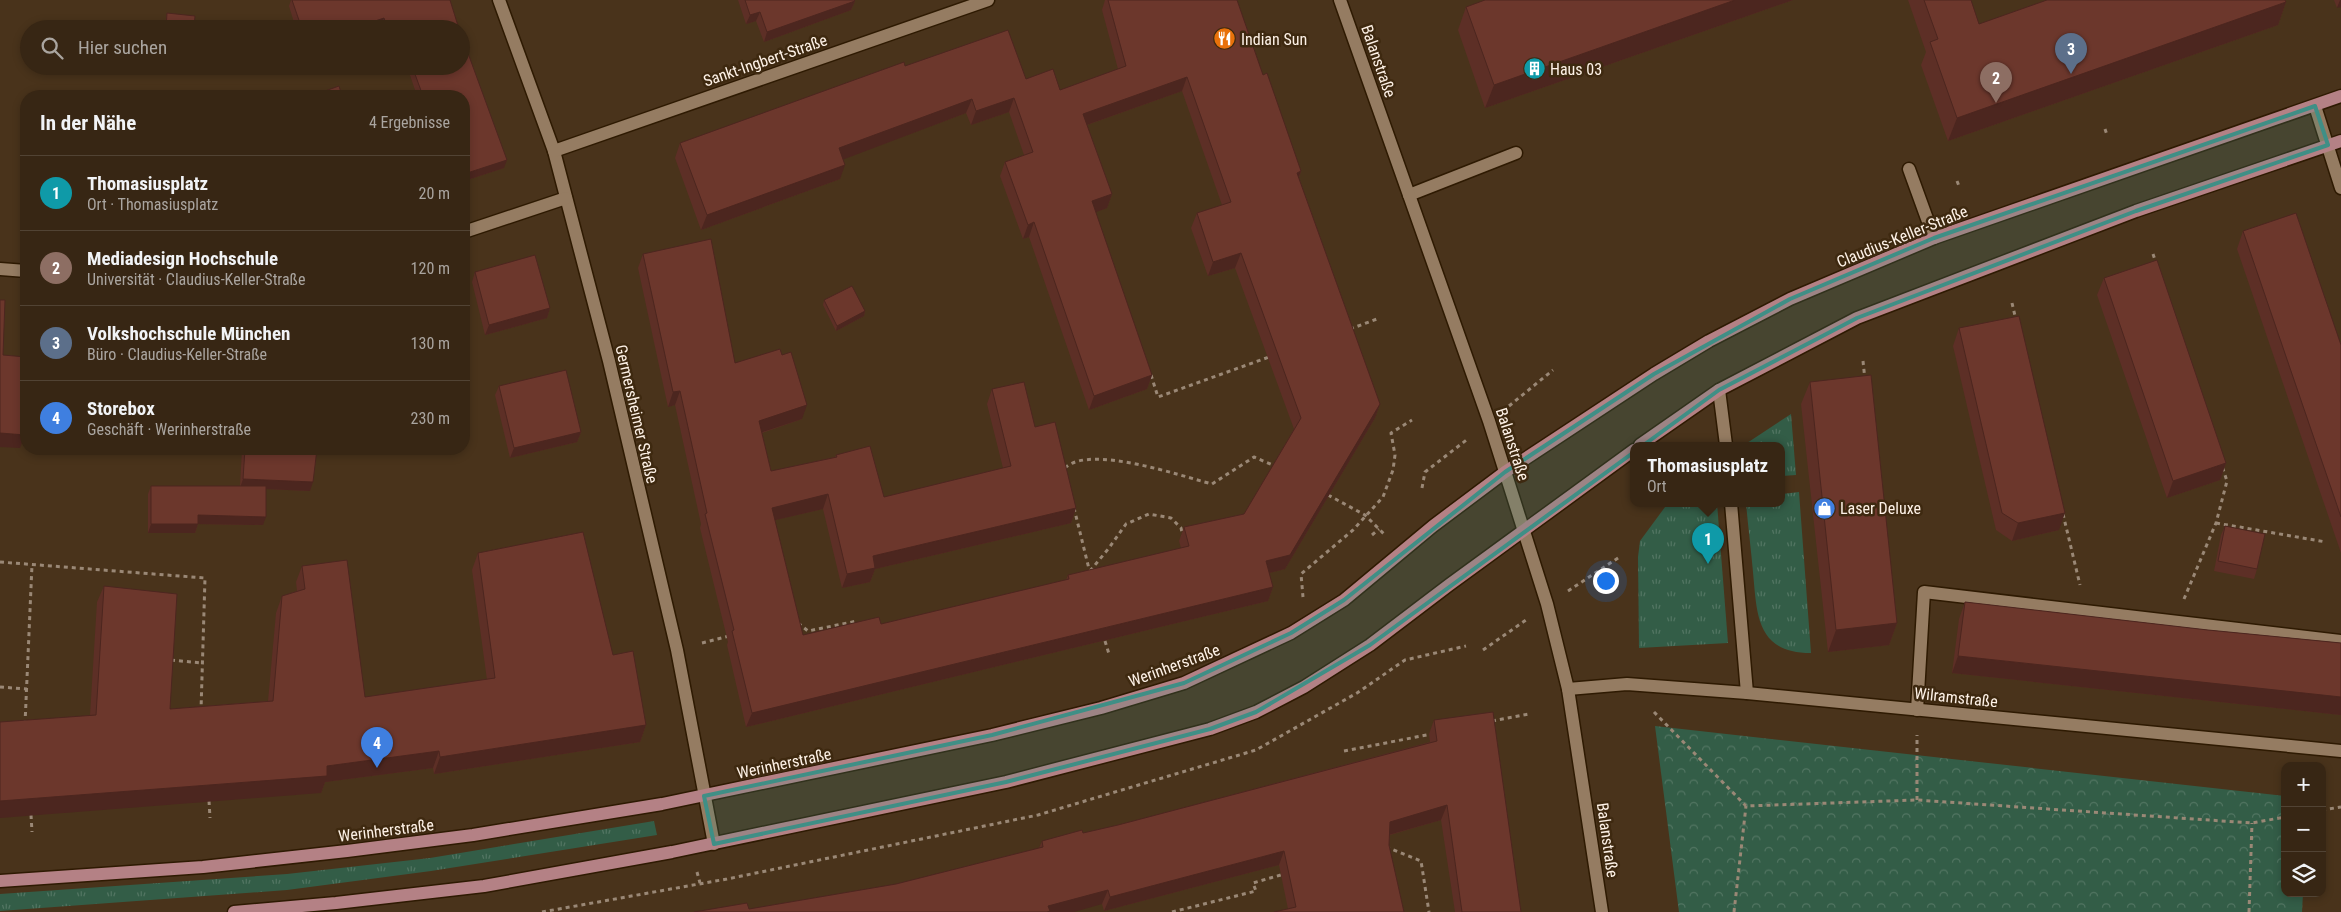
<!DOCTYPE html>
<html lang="de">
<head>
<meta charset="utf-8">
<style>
	:root { --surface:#372614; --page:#423222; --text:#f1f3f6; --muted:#aaa5a0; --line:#514334; --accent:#a2b2fd }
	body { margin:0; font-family:"Roboto Condensed",sans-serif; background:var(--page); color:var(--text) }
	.controls { position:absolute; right:15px; bottom:15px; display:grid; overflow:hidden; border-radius:10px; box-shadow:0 2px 8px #0003 }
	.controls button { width:45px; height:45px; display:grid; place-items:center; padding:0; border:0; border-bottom:1px solid var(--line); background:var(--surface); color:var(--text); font:25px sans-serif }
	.you { position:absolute; left:1605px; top:580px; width:18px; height:18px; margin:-12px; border:4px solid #fff; border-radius:50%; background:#1a73e8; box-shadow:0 0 0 8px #1a73e833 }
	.badge { display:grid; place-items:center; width:32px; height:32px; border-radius:50%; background:var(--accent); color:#fff; font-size:16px; font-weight:700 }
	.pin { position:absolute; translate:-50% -41px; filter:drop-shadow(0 1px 2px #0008) }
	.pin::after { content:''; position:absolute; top:26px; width:18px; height:15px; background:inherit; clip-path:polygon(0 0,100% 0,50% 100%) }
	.popup { position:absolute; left:1630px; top:442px; width:155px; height:65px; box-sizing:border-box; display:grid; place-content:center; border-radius:10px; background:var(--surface); filter:drop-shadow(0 1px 4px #0005); font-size:16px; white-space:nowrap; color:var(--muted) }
	.popup b { font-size:19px; color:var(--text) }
	.popup::after { content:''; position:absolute; left:50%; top:100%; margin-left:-10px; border:10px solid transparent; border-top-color:var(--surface) }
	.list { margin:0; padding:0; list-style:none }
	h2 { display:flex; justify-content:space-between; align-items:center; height:65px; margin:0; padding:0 20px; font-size:21px }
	h2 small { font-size:16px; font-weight:400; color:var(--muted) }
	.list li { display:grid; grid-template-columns:32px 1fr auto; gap:15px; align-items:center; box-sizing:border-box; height:75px; padding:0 20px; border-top:1px solid var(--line) }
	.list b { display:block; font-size:19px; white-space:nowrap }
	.list p { margin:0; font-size:16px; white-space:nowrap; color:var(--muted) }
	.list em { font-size:16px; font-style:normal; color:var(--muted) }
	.icon { flex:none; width:28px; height:28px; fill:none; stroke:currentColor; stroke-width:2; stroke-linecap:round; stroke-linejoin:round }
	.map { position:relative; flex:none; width:2341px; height:912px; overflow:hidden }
	.search { position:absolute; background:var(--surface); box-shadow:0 2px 8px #0003; left:20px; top:20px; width:450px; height:55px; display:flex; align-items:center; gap:12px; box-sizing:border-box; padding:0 18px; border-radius:28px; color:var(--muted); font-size:19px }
	.panel { position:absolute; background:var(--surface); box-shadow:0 2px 8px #0003; left:20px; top:90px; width:450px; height:365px; border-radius:20px }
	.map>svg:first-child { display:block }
	.grass { fill:url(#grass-tufts) }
	.park { fill:url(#park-crowns) }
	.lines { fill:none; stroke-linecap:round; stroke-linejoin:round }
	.service-casing { stroke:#2e1a02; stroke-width:15 }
	.minor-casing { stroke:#2e1a02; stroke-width:15 }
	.tertiary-casing { stroke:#2e1a02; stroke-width:15 }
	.secondary-casing { stroke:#2e1a02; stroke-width:15 }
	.path { stroke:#9a8876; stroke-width:3; stroke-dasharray:4 4; stroke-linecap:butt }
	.service { stroke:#957c62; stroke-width:12 }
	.minor { stroke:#957c62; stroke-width:12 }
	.tertiary { stroke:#957c62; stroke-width:12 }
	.secondary { stroke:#b48185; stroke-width:12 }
	.wall { fill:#5d2f26 }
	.shaded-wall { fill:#4c261f }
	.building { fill:#6c372c; stroke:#4c261f }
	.marked { fill:#3f8f86; fill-opacity:0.2; stroke:#3f8f86; stroke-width:4; stroke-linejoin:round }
	.labels { text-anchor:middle; stroke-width:5; stroke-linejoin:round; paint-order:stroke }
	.poi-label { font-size:16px; fill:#fef2e7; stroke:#3e2910; text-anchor:start }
	.street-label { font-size:16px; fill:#fef2e7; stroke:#3e2910 }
</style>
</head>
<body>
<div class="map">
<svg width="2341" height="912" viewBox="0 0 2341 912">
	<defs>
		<pattern id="grass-tufts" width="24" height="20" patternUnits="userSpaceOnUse" patternTransform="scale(1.25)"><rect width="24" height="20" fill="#335d47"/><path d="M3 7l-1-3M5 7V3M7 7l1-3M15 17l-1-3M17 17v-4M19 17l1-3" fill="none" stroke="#527562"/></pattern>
		<pattern id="park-crowns" width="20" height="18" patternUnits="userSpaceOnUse" patternTransform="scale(1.25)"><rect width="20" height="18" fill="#335d47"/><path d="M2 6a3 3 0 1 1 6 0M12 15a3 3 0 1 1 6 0" fill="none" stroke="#527562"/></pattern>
	</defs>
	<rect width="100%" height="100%" fill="#49331b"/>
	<g class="grass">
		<path d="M1791,414l5,61 -14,1v-31h-38z"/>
		<path d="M1799,492l12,161c-55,0 -54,-39 -58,-81 -2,-23 -5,-46 -7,-69h36v-9z"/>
		<path d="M1668,503h49l11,140 -89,5 -1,-91 2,-16z"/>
		<path d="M654,821l3,14 -226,36 -144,19 -287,21v-17l287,-20 143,-16z"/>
	</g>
	<path class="park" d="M1655,726l630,70v97h18l-1,19h-623z"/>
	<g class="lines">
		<defs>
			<g id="service">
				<path d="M1909,169l25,69"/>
				<path d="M1409,195l107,-42"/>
				<path d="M1917,710l7,-118 417,49"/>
			</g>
			<g id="minor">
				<path d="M499,0l55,151 55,210 68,289 37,194"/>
				<path d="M2315,106l26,82"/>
				<path d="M554,151l434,-151"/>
				<path d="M464,232l102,-34"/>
				<path d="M0,269l26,2"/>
				<path d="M1719,390l7,55"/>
				<path d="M1731,503l16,190"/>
				<path d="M1568,689l59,-5 120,9 594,58"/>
			</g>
			<path id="tertiary" d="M1340,0l149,421 58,183 21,85 34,223"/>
			<g id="secondary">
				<path d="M1640,445l79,-55 138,-72 279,-107 205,-70"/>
				<path d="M0,881l203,-14 144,-16 126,-16 189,-31 330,-69 109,-27 83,-25 107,-50 53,-33 89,-74 72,-54 149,-98 55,-33 81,-42 144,-61 407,-142"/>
				<path d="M234,912l102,-9 148,-17 188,-34 334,-70 204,-53 46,-17 48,-25 66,-42 79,-60 185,-135"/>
			</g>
		</defs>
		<use href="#service" class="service-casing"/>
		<use href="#minor" class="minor-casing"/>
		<use href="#tertiary" class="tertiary-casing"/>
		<use href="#secondary" class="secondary-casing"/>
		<g class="path">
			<path d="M2105,129l2,6"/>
			<path d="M1957,181l2,5"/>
			<path d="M2153,254l3,9"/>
			<path d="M2012,303l4,17"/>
			<path d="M1350,329l27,-10"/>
			<path d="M1863,361l2,19"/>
			<path d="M1151,375l7,22 111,-40"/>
			<path d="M1509,406l44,-36"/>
			<path d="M1065,468c24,-24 116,8 147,16l42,-27 21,9"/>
			<path d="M1422,488l3,-16 44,-34"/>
			<path d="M1328,495l37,20 19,19"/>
			<path d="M1074,508l16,65"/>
			<path d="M2063,514l17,71"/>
			<path d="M2216,523l110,19"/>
			<path d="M1372,535l7,-6"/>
			<path d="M0,562l205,16 -4,132"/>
			<path d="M1090,571l19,-23 17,-24 23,-10 22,4 10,10 2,9"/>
			<path d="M1568,591l53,-35"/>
			<path d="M1303,597l-2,-23 52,-44 30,-33 10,-27 2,-15 -4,-22 21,-13"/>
			<path d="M2184,599l32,-76 11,-42 -5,-15"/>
			<path d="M798,623l10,8 49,-10"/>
			<path d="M1105,641l4,13"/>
			<path d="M702,643l27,-7"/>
			<path d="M1483,650l43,-30"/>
			<path d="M171,660l31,3"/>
			<path d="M0,687l27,2"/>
			<path d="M1654,712l92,94 171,-6 335,23 33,-6"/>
			<path d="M1492,721l37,-7"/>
			<path d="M25,724l7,-159"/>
			<path d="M1344,751l88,-17"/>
			<path d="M1917,800v-65"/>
			<path d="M209,801l1,17"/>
			<path d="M2322,810l19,-3"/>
			<path d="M31,815l1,17"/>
			<path d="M1386,847l35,14 8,51"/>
			<path d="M697,872l3,11"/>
			<path d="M542,912l185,-33 311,-64 218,-65 101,-57 48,-33 61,-14"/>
			<path d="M1172,912l84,-21 -3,-8 31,-9"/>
			<path d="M1734,912l12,-106"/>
			<path d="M2249,912l3,-89"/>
		</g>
		<use href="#service" class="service"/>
		<use href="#minor" class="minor"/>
		<use href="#tertiary" class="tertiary"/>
		<use href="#secondary" class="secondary"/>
	</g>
	<g class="wall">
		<path d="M291,0h159l9,29h-77l-1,-3 -9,3h-76l-7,-23z"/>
		<path d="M738,0h116l1,1 -4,9 -87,32 -8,-21 -10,3z"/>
		<path d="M1105,0h132l26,75 38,96 -2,7 81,226 -5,14 -90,151 -16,4 4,14 -5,14 -522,126 -19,-82 1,-3 -28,-114 1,-4 -26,-119 -7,2 -30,-139 5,-14 92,109 67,56 -40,14 9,38 64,-14 1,-2 48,42 119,-29 -16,-64 5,-15 43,38 41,81 -5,15 -196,46 -5,13 -28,6 -19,-79 -48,11 28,115 78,-11 185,-44 2,-5 113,-27 -2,-7 5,-14 60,-13 50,-85 -59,-161 -27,8 -17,-48 6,-15 25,-8 -40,-114 -95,34 25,69 -5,14 -12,4 57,163 -5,14 -58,21 -60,-173 -6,2 -23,-63 5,-14 19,-7 -15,-43 -38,13 -5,-12 -123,46 -3,20 -139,51 -26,-72 5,-15 225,-77 121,13 34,11 58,-21 -16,-59z"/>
		<path d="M1793,0l-308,108 -27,-78 8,-23z"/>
		<path d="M1908,0h63l8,24 307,-22 -8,23 -330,116 -27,-76 5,-13z"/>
		<path d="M2334,0h7l-4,8z"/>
		<path d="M167,13l27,16h-30l2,-11z"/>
		<path d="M407,66h54l43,102 -40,13v-85h-47z"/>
		<path d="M2243,231l98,114v208l-104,-304z"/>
		<path d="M475,272l75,36 -3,10 -62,17 -13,-53z"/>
		<path d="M2104,278l122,185 -6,17 -53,18 -70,-203z"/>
		<path d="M824,300l41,11 -1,5 -28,15 -13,-26z"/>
		<path d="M1959,328l100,202 -47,11 -16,-11 -43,-184z"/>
		<path d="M1810,382l87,241 -8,22 -61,7 -27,-248z"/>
		<path d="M499,386l82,46 -4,10 -67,16 -15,-63z"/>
		<path d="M242,449h75l-7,42 -44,-2 -3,36 -65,-1 -3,9h-47v-39l3,-8h89z"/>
		<path d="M2225,526l32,43 -3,10 -40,-8 7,-36z"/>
		<path d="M478,553l135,102 33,70 -6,17 -206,32 -1,-6 -108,14 -4,11 -231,-78 7,-113 7,-16 66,123 98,-8 8,-88 6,-17 15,-5 -1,-9 6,-16 63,131 122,-17 -15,-110z"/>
		<path d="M1965,602l243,28 133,13v72l-389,-42 7,-54z"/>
		<path d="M1434,720l87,192h-66l-14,-92 -51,15 -1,10 15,67 -116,-3 -9,-44 -175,46 -2,-7 -353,5 147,-25 143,-36 3,-7 41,-8 35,-8 312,-83 -1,-8z"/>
	</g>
	<g class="shaded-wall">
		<path d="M1735,0h58l-308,108 9,-23z"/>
		<path d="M2340,0h1v7l-4,1z"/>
		<path d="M855,1l-4,9 -87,32 3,-10z"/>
		<path d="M2286,2l-8,23 -330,116 9,-23z"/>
		<path d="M760,12l-4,9 -10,3 4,-9z"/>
		<path d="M384,18l-3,8 -9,3h-21z"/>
		<path d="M1187,77l-5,14 -104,37 5,-14z"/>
		<path d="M1014,98l-5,14 -38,13 5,-14z"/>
		<path d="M972,99l-6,14 -132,50 5,-15z"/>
		<path d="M507,160l-3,8 -40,13v-7z"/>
		<path d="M845,165l-5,14 -139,51 6,-15z"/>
		<path d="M1301,171l-5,14 1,-12z"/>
		<path d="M1112,194l-5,14 -21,8 6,-15z"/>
		<path d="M1034,222l-5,15 -6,2 5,-14z"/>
		<path d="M1241,253l-6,15 -27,8 5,-14z"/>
		<path d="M550,308l-3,10 -62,17 4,-10z"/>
		<path d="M865,311l-1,5 -28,15 1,-5z"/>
		<path d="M1152,375l-5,14 -58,21 5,-14z"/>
		<path d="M680,391l-5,14 -7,2 5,-15z"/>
		<path d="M1380,404l-5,14 -90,151 -24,6 5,-14z"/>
		<path d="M807,405l-5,14 -48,16 5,-14z"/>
		<path d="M581,432l-4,10 -67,16 4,-10z"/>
		<path d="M0,433l25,2 -5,13 -20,-1z"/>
		<path d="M2226,463l-6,17 -53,18 6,-17z"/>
		<path d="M243,479l70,3 -3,9 -70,-3z"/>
		<path d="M828,494l-5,15 -56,13 5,-14z"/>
		<path d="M1076,508l-5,15 -196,46 -5,13 -28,6 5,-14 26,-18z"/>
		<path d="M2065,513l-6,17 -47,11 6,-18z"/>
		<path d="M198,515l68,2 -3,8 -68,-1z"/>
		<path d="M151,524h47l-3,9h-47z"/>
		<path d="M1273,587l-5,14 -522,126 6,-14z"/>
		<path d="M1897,623l-8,22 -61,7 8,-22z"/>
		<path d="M1958,656l383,41v18l-389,-42z"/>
		<path d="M646,725l-6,17 -206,32 6,-17z"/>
		<path d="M439,751l-6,17 -108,14 -4,11 -321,25v-17l327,-35z"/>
		<path d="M1447,805l-6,15 -56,16 5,-14z"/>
		<path d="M1284,851l-5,14 -175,46 6,-14z"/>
		<path d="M1108,890l-6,14 -28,8h-28l2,-6z"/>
	</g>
	<g class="building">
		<path d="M292,0h158l9,29h-71l-4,-11 -33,11h-49z"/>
		<path d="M745,0h109l1,1 -88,31 -7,-20 -10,3z"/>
		<path d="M1108,0h129l26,75 4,-2 34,98 -4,2 83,231 -90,151 -24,6 7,26 -521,126 -20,-82 2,-1 -29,-116 2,-1 -27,-122 -7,1 -30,-138 68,-15 24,124 45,-14 2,6 9,-3 16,53 -48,16 12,50 66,-14 -1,-2 34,-9 14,51 127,-31 -19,-77 32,-7 11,45 20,-5 21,86 -203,48 2,12 -28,6 -19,-80 -56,14 31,127 76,-18 2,7 188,-45 -1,-4 121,-29 -5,-19 60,-13 57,-96 -60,-165 -28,9 -16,-49 34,-11 -44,-125 -104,37 29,80 -20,7 60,174 -58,21 -60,-174 -6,3 -23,-63 28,-10 -19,-54 -38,13 -4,-12 -133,49 6,17 -138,50 -27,-72 224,-81 1,4 103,-36 18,49 27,-10 7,21 66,-24z"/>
		<path d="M1485,0h250l-241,85 -28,-78z"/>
		<path d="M1924,0h47l8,24 68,-24h238l1,2 -329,116 -27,-76 8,-3z"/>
		<path d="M167,13l28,3 -1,13h-28z"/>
		<path d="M461,34l46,126 -43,14v-78h-41l-11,-30h49z"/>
		<path d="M339,86l3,10h-31z"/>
		<path d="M2296,213l45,132v172l-98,-286z"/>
		<path d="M535,255l15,53 -61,17 -14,-53z"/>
		<path d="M2157,260l69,203 -53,18 -69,-203z"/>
		<path d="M852,286l13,25 -28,15 -13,-26z"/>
		<path d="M0,300h5l-2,55 23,2v62l-1,16 -25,-2z"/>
		<path d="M2019,316l46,197 -47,10 -16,-10 -43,-185z"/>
		<path d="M566,370l15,62 -67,16 -15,-62z"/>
		<path d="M1871,375l26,248 -61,7 -26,-248z"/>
		<path d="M245,449h72l-4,33 -70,-3z"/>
		<path d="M151,486h115v31l-68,-2v9h-47z"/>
		<path d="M2225,526l40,8 -8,35 -39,-8z"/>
		<path d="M583,532l30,123 20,-4 13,74 -206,32 -1,-6 -112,15v10l-327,25v-79l96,-7 8,-129 73,8 -7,115 103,-8 9,-105 23,-7 -3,-23 45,-6 18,137 130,-19 -17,-125z"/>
		<path d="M1965,602l243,28 133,13v54l-383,-41z"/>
		<path d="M1493,712l28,200h-59l-15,-107 -57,17 -1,23 15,67h-130l22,-5 -12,-56 -174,46 -2,-7 -60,16 2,5 -3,1h-353l53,-9 2,6 147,-25 147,-37 -1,-6 40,-11 1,3 35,-8 319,-84 -3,-21z"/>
	</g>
	<path class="marked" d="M2315,106l13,39 -192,66 -279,107 -138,72 -349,255 -114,67 -46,17 -204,53 -292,62 -10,-48 288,-61 192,-52 107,-50 53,-33 161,-128 149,-98 136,-75 144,-61z"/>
	<defs>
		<symbol id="restaurant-disc" viewBox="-11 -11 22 22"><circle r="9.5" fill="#e8710a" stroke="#3e2910"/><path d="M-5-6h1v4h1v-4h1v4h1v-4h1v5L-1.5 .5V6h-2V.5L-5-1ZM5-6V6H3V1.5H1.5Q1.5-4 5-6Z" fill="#fff"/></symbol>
		<symbol id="building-disc" viewBox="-11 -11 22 22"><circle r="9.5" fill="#0f9aa8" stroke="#3e2910"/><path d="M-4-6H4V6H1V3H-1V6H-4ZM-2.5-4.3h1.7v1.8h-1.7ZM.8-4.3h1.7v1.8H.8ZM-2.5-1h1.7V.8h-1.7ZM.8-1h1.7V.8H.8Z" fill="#fff"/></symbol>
		<symbol id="shop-disc" viewBox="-11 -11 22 22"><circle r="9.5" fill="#3f7fe0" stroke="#3e2910"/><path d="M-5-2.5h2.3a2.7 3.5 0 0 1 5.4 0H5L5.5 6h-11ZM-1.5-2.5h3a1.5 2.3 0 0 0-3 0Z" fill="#fff"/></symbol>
	</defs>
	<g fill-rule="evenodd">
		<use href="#restaurant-disc" x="1212" y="26" width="25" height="25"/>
		<use href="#building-disc" x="1522" y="56" width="25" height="25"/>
		<use href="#shop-disc" x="1812" y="496" width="25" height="25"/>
	</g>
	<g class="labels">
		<g class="poi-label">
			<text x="1241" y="45">Indian Sun</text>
			<text x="1550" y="75">Haus 03</text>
			<text x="1840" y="514">Laser Deluxe</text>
		</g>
		<g class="street-label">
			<text transform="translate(765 60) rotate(-19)" y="6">Sankt-Ingbert-Straße</text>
			<text transform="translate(1379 61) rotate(71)" y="6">Balanstraße</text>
			<text transform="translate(1902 236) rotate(-22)" y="6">Claudius-Keller-Straße</text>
			<text transform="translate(637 414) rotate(77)" y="6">Germersheimer Straße</text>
			<text transform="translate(1513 444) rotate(72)" y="6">Balanstraße</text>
			<text transform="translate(1174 665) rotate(-20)" y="6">Werinherstraße</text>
			<text transform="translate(1956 697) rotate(6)" y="6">Wilramstraße</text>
			<text transform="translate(784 763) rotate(-12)" y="6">Werinherstraße</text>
			<text transform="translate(386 830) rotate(-7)" y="6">Werinherstraße</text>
			<text transform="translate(1608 840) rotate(82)" y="6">Balanstraße</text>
		</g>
	</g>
</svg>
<div class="controls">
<button>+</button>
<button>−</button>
<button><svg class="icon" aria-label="layers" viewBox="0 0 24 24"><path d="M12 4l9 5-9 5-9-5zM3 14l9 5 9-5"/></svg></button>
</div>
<div class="you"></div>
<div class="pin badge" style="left:1708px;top:564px;background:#0f9aa8">1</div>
<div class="popup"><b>Thomasiusplatz</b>Ort</div>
<div class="pin badge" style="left:1996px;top:103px;background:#8d6e63">2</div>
<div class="pin badge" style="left:2071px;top:74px;background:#5c6f8a">3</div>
<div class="pin badge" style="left:377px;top:768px;background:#3f7fe0">4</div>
<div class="search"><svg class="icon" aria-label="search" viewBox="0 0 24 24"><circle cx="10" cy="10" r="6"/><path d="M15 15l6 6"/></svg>Hier suchen</div>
<section class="panel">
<h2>In der Nähe<small>4 Ergebnisse</small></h2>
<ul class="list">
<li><span class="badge" style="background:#0f9aa8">1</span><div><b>Thomasiusplatz</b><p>Ort · Thomasiusplatz</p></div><em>20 m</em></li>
<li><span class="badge" style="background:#8d6e63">2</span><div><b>Mediadesign Hochschule</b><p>Universität · Claudius-Keller-Straße</p></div><em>120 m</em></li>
<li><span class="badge" style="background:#5c6f8a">3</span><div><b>Volkshochschule München</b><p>Büro · Claudius-Keller-Straße</p></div><em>130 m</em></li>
<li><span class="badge" style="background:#3f7fe0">4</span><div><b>Storebox</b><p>Geschäft · Werinherstraße</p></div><em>230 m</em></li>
</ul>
</section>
</div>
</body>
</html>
